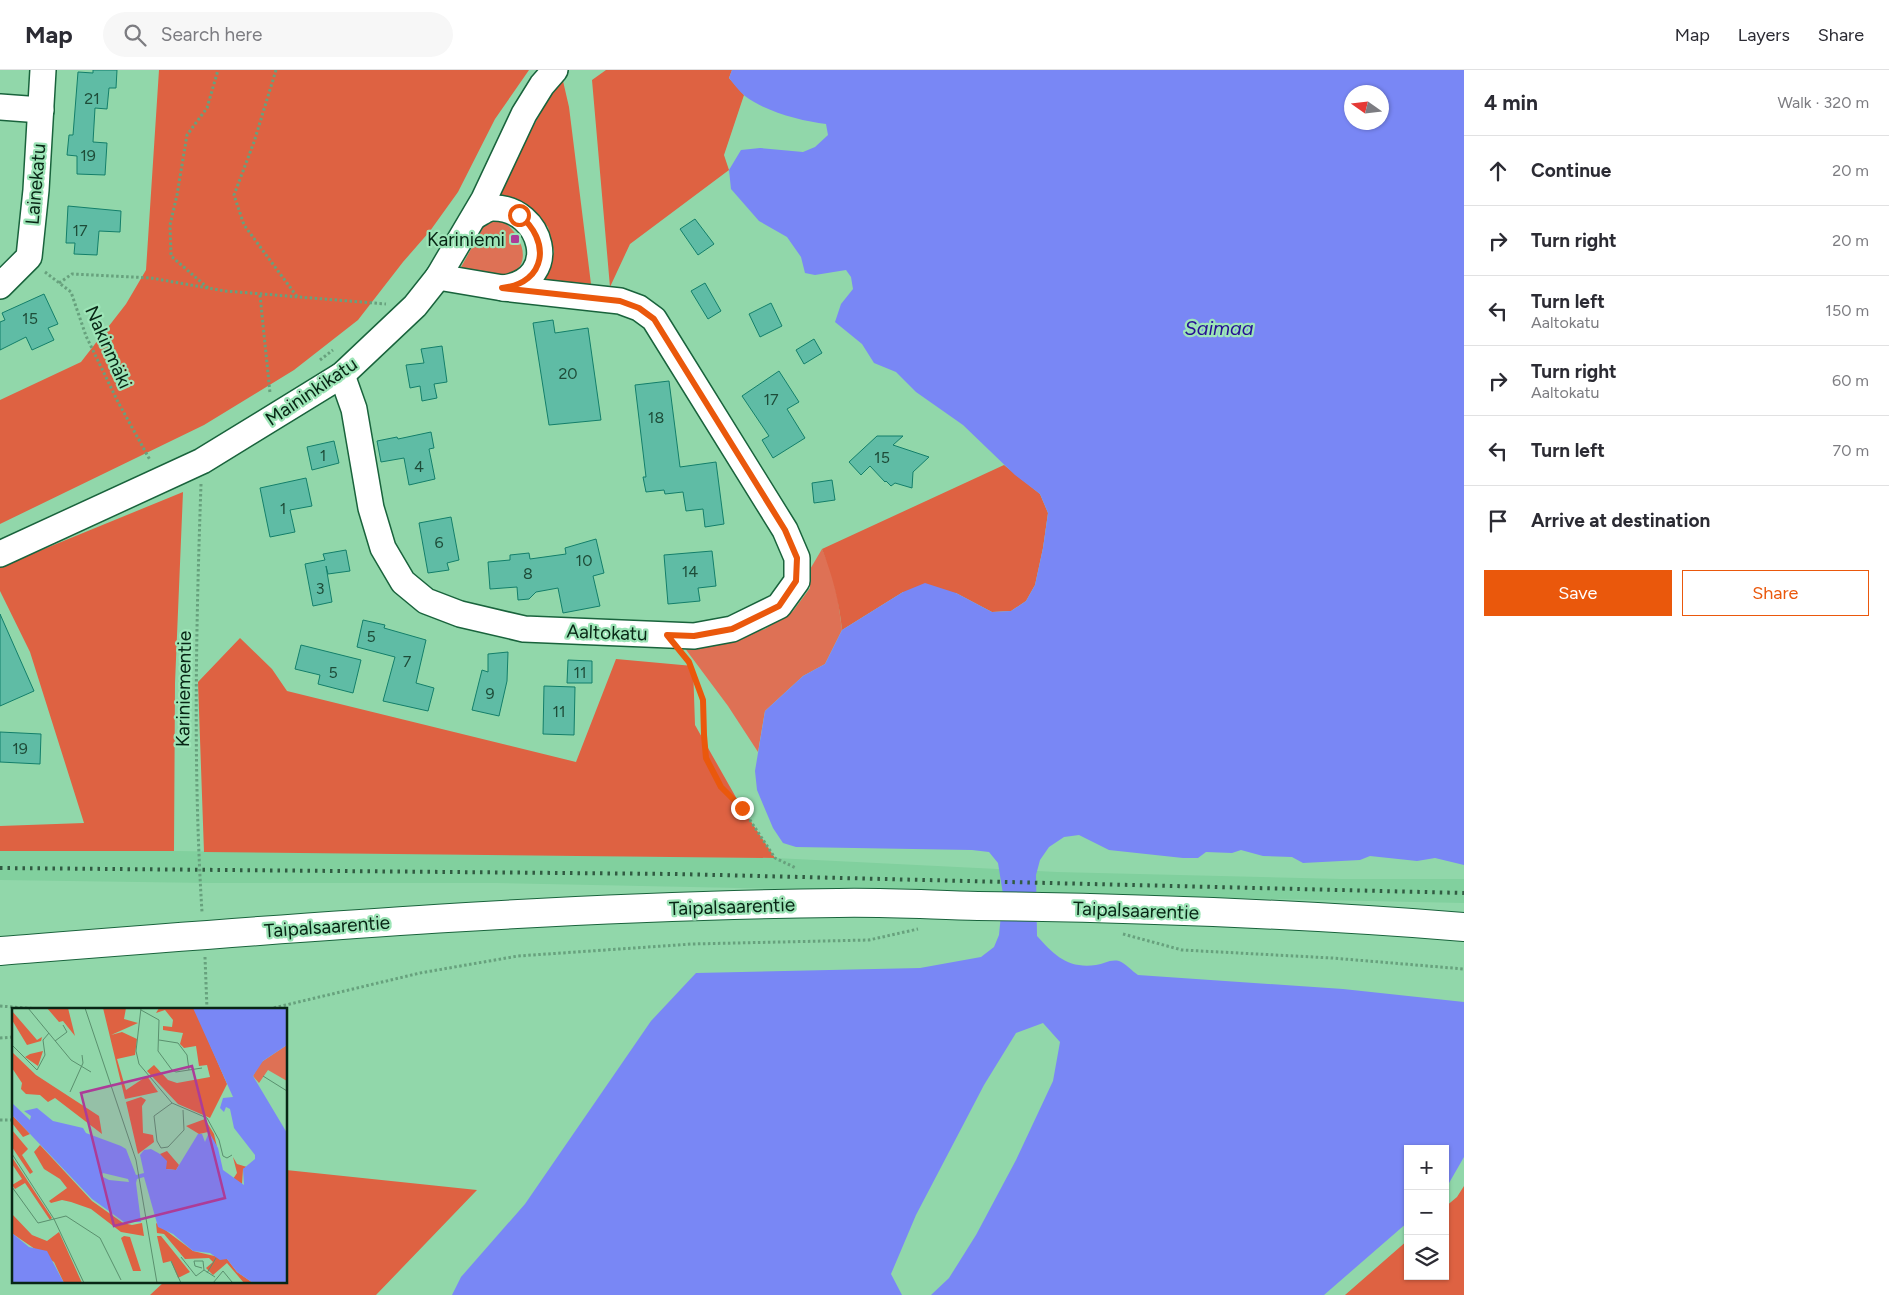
<!DOCTYPE html>
<html lang="en">
<head>
<meta charset="utf-8">
<style>
	:root { --surface:#fff; --page:#f7f7f7; --text:#2b2b33; --muted:#7c7c81; --line:#e1e1e2; --accent:#ea580c }
	body { margin:0; font-family:Figtree,sans-serif; background:var(--page); color:var(--text) }
	.controls { position:absolute; right:15px; bottom:15px; display:grid; overflow:hidden; border-radius:0px; box-shadow:0 1px 4px #0004 }
	.controls button { width:45px; height:45px; display:grid; place-items:center; padding:0; border:0; border-bottom:1px solid var(--line); background:var(--surface); color:var(--text); font:25px sans-serif }
	.compass { position:absolute; left:1344px; top:15px; width:45px; height:45px; border-radius:50%; background:var(--surface); box-shadow:0 1px 4px #0004; rotate:284deg }
	.stop { position:absolute; width:15px; height:15px; margin:-11px; border:4px solid #ea580c; border-radius:50%; background:#fff }
	.stop.end { background:#ea580c; border-color:#fff; box-shadow:0 1px 5px #0008 }
	.list { margin:0; padding:0; list-style:none }
	h2 { display:flex; justify-content:space-between; align-items:center; height:65px; margin:0; padding:0 20px; font-size:21px }
	h2 small { font-size:16px; font-weight:400; color:var(--muted) }
	.list li { display:grid; grid-template-columns:32px 1fr auto; gap:15px; align-items:center; box-sizing:border-box; height:70px; padding:0 20px; border-top:1px solid var(--line) }
	.list b { display:block; font-size:19px; white-space:nowrap }
	.list p { margin:0; font-size:16px; white-space:nowrap; color:var(--muted) }
	.list em { font-size:16px; font-style:normal; color:var(--muted) }
	.actions { display:flex; gap:10px; padding:15px 20px }
	.actions a { flex:1; padding:11px 0; border:1px solid var(--accent); border-radius:0px; text-align:center; font-size:18px; color:var(--accent) }
	.actions .main { background:var(--accent); color:#fff }
	.icon { flex:none; width:28px; height:28px; fill:none; stroke:currentColor; stroke-width:2; stroke-linecap:round; stroke-linejoin:round }
	.map { position:relative; flex:none; width:1464px; height:1225px; overflow:hidden }
	header { display:flex; align-items:center; gap:30px; box-sizing:border-box; height:70px; padding:0 25px; background:var(--surface); border-bottom:1px solid var(--line) }
	header strong { font-size:24px }
	nav { display:flex; gap:28px; margin-inline-start:auto; font-size:18px }
	.search { width:350px; height:45px; background:var(--page); display:flex; align-items:center; gap:12px; box-sizing:border-box; padding:0 18px; border-radius:28px; color:var(--muted); font-size:19px }
	main { display:flex }
	aside { flex:1; background:var(--surface) }
	.map>svg:first-child { display:block }
	.built { fill:#81d09e }
	.green { fill:#de7155 }
	.forest { fill:#de6242 }
	.water { fill:#7987f5; fill-rule:evenodd }
	.building { fill:#5fbca5; stroke:#137f6a }
	.lines { fill:none; stroke-linecap:round; stroke-linejoin:round }
	.minor-casing { stroke:#19633c; stroke-width:28 }
	.major-casing { stroke:#19633c; stroke-width:30 }
	.path { stroke:#67a17d; stroke-width:3; stroke-dasharray:2.5 2.5; stroke-linecap:butt }
	.minor { stroke:#fff; stroke-width:25 }
	.major { stroke:#fff; stroke-width:28 }
	.rail { stroke:#315b42; stroke-width:4; stroke-dasharray:2.5 5; stroke-linecap:butt }
	.route { stroke:#ea580c; stroke-width:6 }
	.poi-dot { fill:#ac3c98; stroke:#9de5b7; stroke-width:2 }
	.labels { text-anchor:middle; stroke-width:4.5; stroke-linejoin:round; paint-order:stroke }
	.number-label { font-size:16px; fill:#1e4c39 }
	.street-label { font-size:19px; fill:#082615; stroke:#9de5b7 }
	.poi-label { font-size:19px; fill:#082615; stroke:#9de5b7; text-anchor:end }
	.water-label { font-size:20px; font-style:italic; fill:#260f94; stroke:#9de5b7 }
	.inset-road { fill:none; stroke:#5a906e; stroke-width:1 }
	.view { fill:#ac3c98; fill-opacity:0.15; stroke:#ac3c98; stroke-width:2.5 }
	.inset-edge { fill:none; stroke:#082615; stroke-width:2.5 }
</style>
</head>
<body>
<header>
<strong>Map</strong>
<div class="search"><svg class="icon" aria-label="search" viewBox="0 0 24 24"><circle cx="10" cy="10" r="6"/><path d="M15 15l6 6"/></svg>Search here</div>
<nav><a>Map</a><a>Layers</a><a>Share</a></nav>
</header>
<main>
<div class="map">
<svg width="1464" height="1225" viewBox="0 0 1464 1225">
	<rect width="100%" height="100%" fill="#91d7aa"/>
	<path class="built" d="M0,781h174l601,7 282,14 285,7h122v24l-967,-20h-289l-208,-3z"/>
	<g class="green">
		<path d="M487,150l16,1c12,9 26,29 17,45 -2,3 -5,6 -8,9l-11,1 -41,-7z"/>
		<path d="M822,479l9,21 7,30 4,30 -17,34 -22,12 -38,35 -7,41 -30,-46 -44,-59 41,-5 40,-13 28,-18 17,-23 -1,-17z"/>
	</g>
	<g class="forest">
		<path d="M159,0h370l-34,49 -37,73 -28,39 -27,31 -45,58 -64,50 -90,55 -204,99v-124l81,-38 45,-58 20,-34z"/>
		<path d="M606,0h126l-3,8 15,17 -20,60 5,15 -99,74 -20,43 -18,-207z"/>
		<path d="M563,11l6,26 22,177 -50,-4 13,-28 -6,-25 -18,-16 -26,-10 -7,-6 53,-100z"/>
		<path d="M1004,395l36,29 8,19 -5,35 -8,37 -9,16 -15,10 -19,1 -36,-19 -53,-1 -61,38c-3,-29 -9,-53 -20,-81z"/>
		<path d="M183,422l-8,191 -1,168h-174v-25l84,-3 -54,-171 -30,-61v-24z"/>
		<path d="M240,568l32,31 15,22 289,71 40,-103 77,7 2,59 47,83 33,50 -571,-6 -6,-170z"/>
		<path d="M286,1100l191,20 -101,105h-226l15,-14h121z"/>
		<path d="M1464,1116v109h-119l63,-55v36h37v-69l12,-10z"/>
	</g>
	<path class="water" d="M732,0h732v795l-29,-7 -18,3 -47,-5 -10,4 -57,3 -11,-6 -29,-1 -22,-6 -9,3 -26,-1 -8,6h-15l-74,-8 -30,-15 -15,2 -15,10 -9,13 -4,15 1,61c17,19 31,33 59,29 8,-1 14,-6 23,-4 6,2 13,10 19,14l205,14 121,13v155l-19,33v-41h-37v73l-84,73h-393l18,-17 27,-43 40,-75 37,-79 7,-39 -17,-19 -27,10 -32,52 -68,130 -25,59 11,21h-450l9,-18 64,-73 126,-183 45,-48 224,-5 61,-11 13,-10 5,-12 4,-41 -5,-31 -9,-11 -17,-2 -176,-3 -13,-4 -10,-15 -16,-38 -2,-19 10,-60 38,-35 22,-12 17,-34 61,-38 22,-9 31,10 36,19 19,-1 15,-10 9,-16 8,-37 5,-35 -8,-19 -25,-19 -52,-50 -47,-33 -20,-20 -22,-9 -12,-19 -27,-22 6,-18 12,-15 -2,-12 -5,-7 -31,5 -10,-2 -4,-16 -14,-20 -28,-16 -28,-32 -2,-19 12,-20 19,-2 43,4 12,-5 13,-12 -2,-11c-25,-3 -62,-13 -81,-28 -6,-5 -11,-12 -16,-18zM1352,22h30v30h-30z"/>
	<g class="building">
		<path d="M93,0h24l-1,18h-7l-2,21 -12,-1 -2,34 14,1 -2,32 -28,-1v-18l-10,-1 2,-20h4l5,-63 15,1z"/>
		<path d="M68,136l53,5 -1,21 -21,-1 -2,24 -23,-1 1,-11h-9z"/>
		<path d="M695,149l19,25 -16,11 -18,-26z"/>
		<path d="M705,213l16,28 -13,8 -17,-28z"/>
		<path d="M44,224l14,30 -10,4 6,12 -22,10 -6,-13 -26,13v-28l5,-2 -3,-7z"/>
		<path d="M771,233l11,23 -22,11 -11,-23z"/>
		<path d="M553,250l2,13 33,-5 13,92 -52,5 -16,-102z"/>
		<path d="M814,269l8,14 -18,11 -8,-14z"/>
		<path d="M442,276l5,36 -13,2 3,14 -15,3 -2,-15 -10,2 -4,-23 18,-2 -3,-14z"/>
		<path d="M779,301l20,31 -12,7 18,29 -32,20 -11,-18 7,-4 -27,-40z"/>
		<path d="M669,311l11,86 36,-5 8,62 -19,3 -2,-18 -17,2 -3,-19 -18,2 -1,-4 -18,2 -3,-15h3l-11,-92z"/>
		<path d="M431,362l3,16 -5,1 6,30 -26,6 -5,-27 -23,4 -4,-21 20,-4 1,2z"/>
		<path d="M877,366h26l-10,9 36,12 -16,15 -1,16 -17,-5 -4,3 -5,-5 -1,1 -15,-16 -9,9 -12,-13z"/>
		<path d="M334,371l5,22 -27,7 -5,-23z"/>
		<path d="M306,408l6,28 -22,4 5,22 -25,5 -10,-49z"/>
		<path d="M832,410l3,20 -21,3 -2,-20z"/>
		<path d="M451,447l8,43 -12,3 2,7 -21,3 -9,-50z"/>
		<path d="M596,469l8,34 -11,3 7,30 -37,7 -5,-25 -22,4 -7,7 -11,1 -1,-13 -27,2 -2,-27 22,-2v-5l19,-2 1,6 36,-5 -1,-6z"/>
		<path d="M346,480l4,21 -22,3 -2,-8 6,36 -19,4 -8,-42 20,-4 -2,-6z"/>
		<path d="M712,481l4,35 -18,2 2,13 -32,3 -4,-49z"/>
		<path d="M0,544l34,77 -34,15z"/>
		<path d="M363,550l22,5 -1,3 42,12 -10,43 18,5 -6,23 -45,-10 12,-44 -38,-10z"/>
		<path d="M301,575l60,15 -8,33 -35,-9 2,-9 -25,-6z"/>
		<path d="M508,582l-1,29 -8,35 -27,-6 10,-40 6,2v-18z"/>
		<path d="M568,590l24,1v22h-25z"/>
		<path d="M544,616l31,1 -1,48 -31,-1z"/>
		<path d="M0,662l41,2 -1,30 -40,-2z"/>
	</g>
	<g class="lines">
		<defs>
			<g id="minor">
				<path d="M0,37l41,3"/>
				<path d="M475,146c6,-3 12,-8 18,-8 49,-1 70,72 10,80"/>
				<path d="M0,216l29,-29 7,-67 7,-120"/>
				<path d="M342,305l12,34 17,99 12,40 20,34 23,19 34,13 64,15 170,7 38,-7 47,-23 18,-25v-23l-12,-28 -131,-211 -15,-11 -19,-7 -117,-13 -65,-11"/>
				<path d="M0,484l202,-93 140,-86 73,-69 23,-29 46,-78 40,-85 18,-29 13,-15"/>
			</g>
			<path id="major" d="M0,881c279,-22 558,-45 838,-48 47,-1 94,2 140,3 162,2 325,8 486,21"/>
		</defs>
		<use href="#minor" class="minor-casing"/>
		<use href="#major" class="major-casing"/>
		<g class="path">
			<path d="M276,0l-22,72 -20,53 10,30 54,73"/>
			<path d="M45,202l26,20 15,44 32,66 32,58"/>
			<path d="M59,213l13,-9 79,4 74,13 161,13"/>
			<path d="M208,218l-37,-32 -1,-31 7,-30 10,-60 20,-27 11,-38"/>
			<path d="M260,225l10,98"/>
			<path d="M320,290l13,-10"/>
			<path d="M201,414c-5,143 -8,285 1,428"/>
			<path d="M686,588l17,41 1,36 2,23 15,29 21,21 33,50 21,10"/>
			<path d="M1123,864l59,16 150,8 132,11"/>
			<path d="M205,887l2,52"/>
			<path d="M0,936l38,3"/>
			<path d="M269,939l151,-36 98,-17 174,-12 177,-4 49,-11"/>
			<path d="M0,968l14,-1"/>
			<path d="M0,1050h14"/>
		</g>
		<use href="#minor" class="minor"/>
		<use href="#major" class="major"/>
		<path class="rail" d="M0,798l676,6 788,19"/>
	</g>
	<g class="lines">
		<path class="route" d="M519,145c32,25 28,68 -17,73l118,13 19,7 15,11 131,211 12,28 -1,23 -17,25 -47,23 -38,7 -27,-1 22,27 14,38 1,35 2,23 15,29 21,21"/>
	</g>
	<rect class="poi-dot" x="510" y="164" width="10" height="10" rx="2.5"/>
	<g class="labels">
		<g class="number-label">
			<text x="92" y="34">21</text>
			<text x="88" y="91">19</text>
			<text x="80" y="166">17</text>
			<text x="30" y="254">15</text>
			<text x="568" y="309">20</text>
			<text x="771" y="335">17</text>
			<text x="656" y="353">18</text>
			<text x="323" y="391">1</text>
			<text x="882" y="393">15</text>
			<text x="419" y="402">4</text>
			<text x="283" y="444">1</text>
			<text x="439" y="478">6</text>
			<text x="584" y="496">10</text>
			<text x="690" y="507">14</text>
			<text x="528" y="509">8</text>
			<text x="320" y="524">3</text>
			<text x="371" y="572">5</text>
			<text x="407" y="597">7</text>
			<text x="333" y="608">5</text>
			<text x="580" y="608">11</text>
			<text x="490" y="629">9</text>
			<text x="559" y="647">11</text>
			<text x="20" y="684">19</text>
		</g>
		<g class="street-label">
			<text transform="translate(35 114) rotate(-85)" y="7">Lainekatu</text>
			<text transform="translate(109 277) rotate(66)" y="7">Nakinmäki</text>
			<text transform="translate(311 321) rotate(-34)" y="7">Maininkikatu</text>
			<text transform="translate(607 562) rotate(2)" y="7">Aaltokatu</text>
			<text transform="translate(183 619) rotate(-89)" y="7">Kariniementie</text>
			<text transform="translate(732 836) rotate(-2)" y="7">Taipalsaarentie</text>
			<text transform="translate(1136 840) rotate(2)" y="7">Taipalsaarentie</text>
			<text transform="translate(327 856) rotate(-4)" y="7">Taipalsaarentie</text>
		</g>
		<g class="poi-label">
			<text x="505" y="176">Kariniemi</text>
		</g>
		<g class="water-label">
			<text x="1219" y="265">Saimaa</text>
		</g>
	</g>
	<g transform="translate(12 938)">
		<rect width="275" height="275" fill="#91d7aa"/>
		<path d="M275,37v36l-19,-11 -9,13 -6,-7 7,-13z" fill="#de7155"/>
		<path d="M35,0h21l7,28 -12,-15 -4,1zM91,0h23l-2,11 14,4 -27,12 11,-3 15,7 -2,16 -18,4 9,31 21,-14 11,16 -33,7zM147,0h34l3,4 31,72 -17,34 -32,-14 -31,-33 7,-6 14,15 9,3 33,-6 -3,-12 -8,1 -3,-20 -12,2 -4,-4 3,-11 -20,-3v-4l9,1 1,-7 -8,-10 -9,3zM0,3l25,29 5,-3 -1,4 -14,4 -15,-25zM31,43l-5,15 -13,-9 5,-3zM0,44l24,23 63,41 3,18 -47,-36 -7,4 -8,-7 -14,-1 -5,-5 1,-6 -10,-15zM129,89l5,3 -4,6 1,27 10,2 1,7 -16,12 -12,-52zM0,107l18,19 -7,3 -11,-14zM193,111l9,15 3,13 -9,-15 -9,2 -13,-8zM0,122l16,19 -6,6 11,17 -3,2 -18,-27zM28,137l52,56 31,22 9,2 10,-2 2,13 -23,-4 -30,-23 -20,-7 -9,-2 -11,3 -2,-2 18,-13 -7,-9 -16,-10 -10,-17zM155,143l12,14 -3,5 -10,-1 -6,-15zM0,149l40,61 -2,2 -25,-37 -10,6 -3,-4 10,-6 -10,-15zM221,149l4,7 10,3 -4,2 -1,15 -9,-5 4,-6zM0,206l20,21 15,6 12,-9 23,51h-18l-10,-21 -41,-28zM144,215l37,28 34,8 10,13 16,11h-9l-17,-20 -14,12 -7,-7 7,-6 -4,-4 -24,1 -21,-25 -7,-1zM112,228l6,1 11,34h-8l-12,-33zM145,228h4l29,36 -12,6 -7,-17 -8,2z" fill="#de6242"/>
		<path d="M181,0h94v37l-24,16 -10,15 34,57v150h-34l-16,-11 -10,-13 -7,1 -10,-7 -17,-2 -20,-17 -15,-7 -14,-50 -7,2 -1,4 5,39h-17l-32,-23 -80,-84v-12l18,17 1,-4 -7,-5 13,-3 16,13 30,7 3,5 35,13 5,3 10,26 8,-2 -4,-18 4,-5 7,-1 9,5 7,7 -1,8 10,1 22,-36h4l3,8 4,-10 9,16 5,22 21,15 -1,-16 12,-10v-4l-21,-27 -4,-19 -4,-2 -2,5 -4,-4 3,-10 10,-1zM91,165l25,6 1,3 -20,-2 -8,-4zM0,225l17,14 18,4 17,32h-52z" fill="#7987f5" fill-rule="evenodd"/>
		<path class="inset-road" d="M16,0l43,52 20,12M73,0l51,152 21,123M129,0l-5,43 3,13 33,39 35,15 12,22 4,16 4,2 5,-3M129,2l18,10 -1,31 14,19 4,2 26,-4M147,32l19,3 9,12 2,15M43,33l12,-9 -4,-7M0,37l25,25 8,-15 -2,-15 6,-7M251,68l24,15M58,84l13,-29 -1,-8M275,89v20M160,95l-18,13 3,25 4,7 7,-1 16,-17 -1,-20M0,146l42,65 30,64M0,179l26,36 28,-7 34,22 21,42M169,249l15,19 8,-6 11,7M159,253l10,22M190,260l-7,-2 -1,-5h9l1,9M195,265l9,-15M201,275l10,-12 9,11"/>
		<path class="view" d="M180,58l33,132 -111,28 -33,-133z"/>
		<rect width="275" height="275" class="inset-edge"/>
	</g>
</svg>
<div class="controls">
<button>+</button>
<button>−</button>
<button><svg class="icon" aria-label="layers" viewBox="0 0 24 24"><path d="M12 4l9 5-9 5-9-5zM3 14l9 5 9-5"/></svg></button>
</div>
<svg class="compass" viewBox="-18 -18 36 36"><path d="M0-13l5 13h-10z" fill="#e53935"/><path d="M0 13l5-13h-10z" fill="#7c7c81"/></svg>
<div class="stop" style="left:519px;top:145px"></div>
<div class="stop end" style="left:742px;top:738px"></div>
</div>
<aside>
<h2>4 min<small>Walk · 320 m</small></h2>
<ul class="list">
<li><svg class="icon" aria-label="ahead" viewBox="0 0 24 24"><path d="M12 20V5M6 11l6-6 6 6"/></svg><div><b>Continue</b></div><em>20 m</em></li>
<li><svg class="icon" aria-label="right" viewBox="0 0 24 24"><path d="M7 20v-9h11M14 6l5 5-5 5"/></svg><div><b>Turn right</b></div><em>20 m</em></li>
<li><svg class="icon" aria-label="left" viewBox="0 0 24 24"><path d="M17 20v-9H6M10 6l-5 5 5 5"/></svg><div><b>Turn left</b><p>Aaltokatu</p></div><em>150 m</em></li>
<li><svg class="icon" aria-label="right" viewBox="0 0 24 24"><path d="M7 20v-9h11M14 6l5 5-5 5"/></svg><div><b>Turn right</b><p>Aaltokatu</p></div><em>60 m</em></li>
<li><svg class="icon" aria-label="left" viewBox="0 0 24 24"><path d="M17 20v-9H6M10 6l-5 5 5 5"/></svg><div><b>Turn left</b></div><em>70 m</em></li>
<li><svg class="icon" aria-label="arrive" viewBox="0 0 24 24"><path d="M6 21V4h12l-3 4 3 4H6"/></svg><div><b>Arrive at destination</b></div></li>
</ul>
<div class="actions"><a class="main">Save</a><a>Share</a></div>
</aside>
</main>
</body>
</html>
